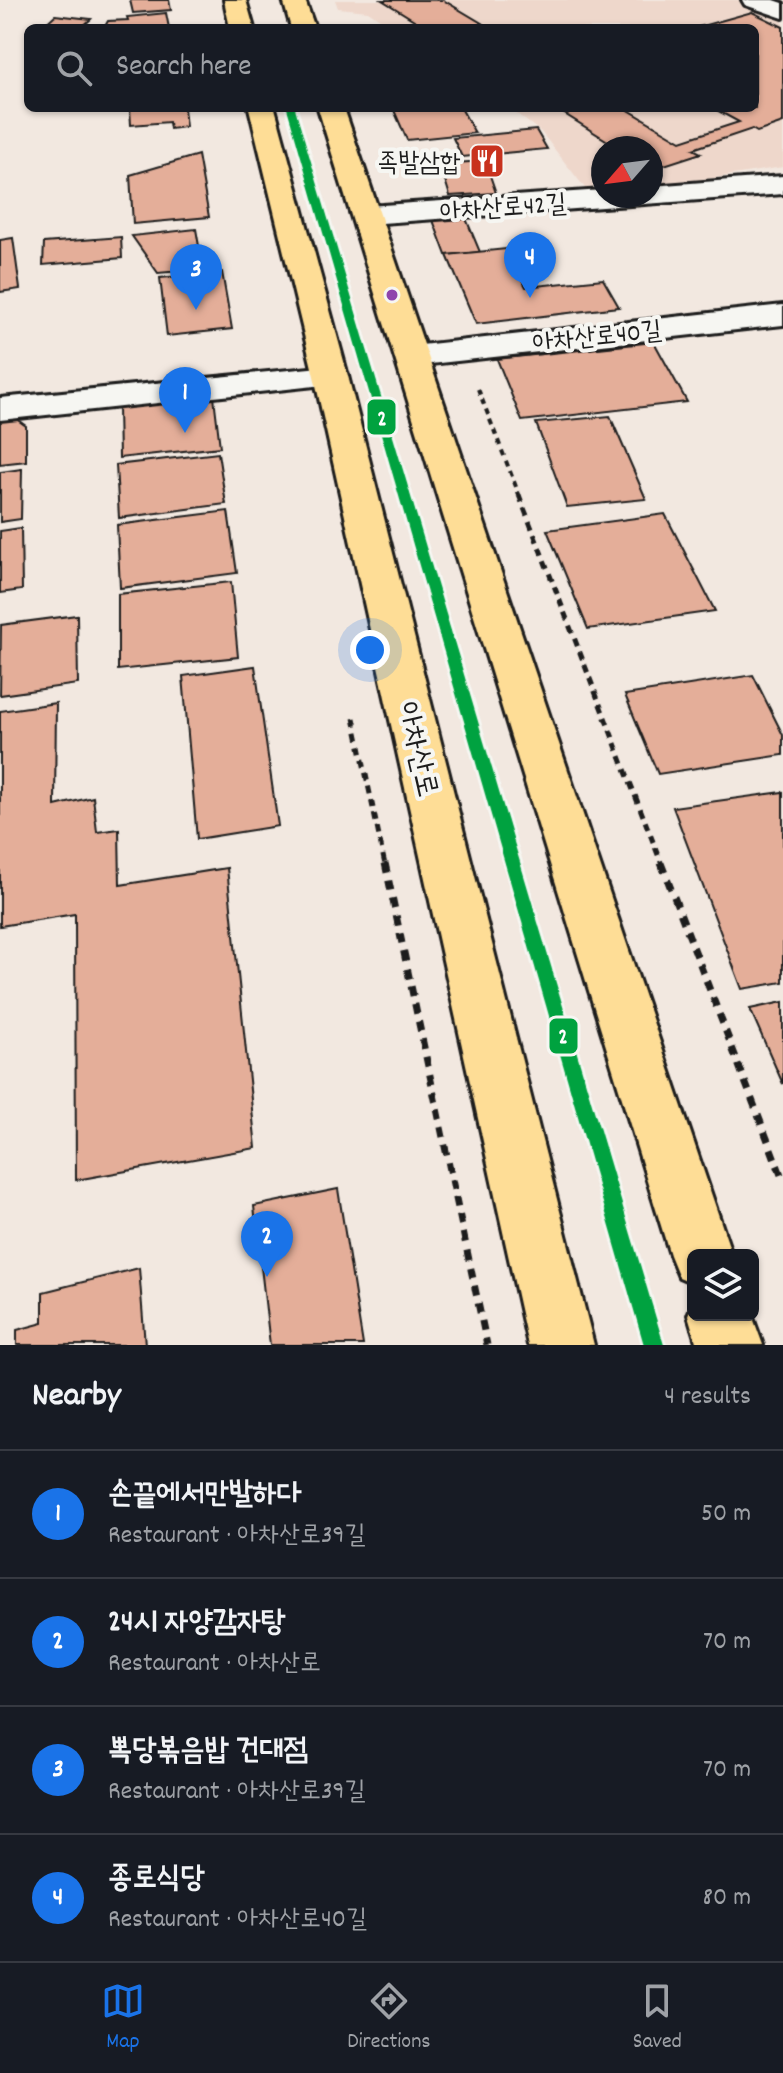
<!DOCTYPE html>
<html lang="en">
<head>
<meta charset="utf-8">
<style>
	:root { --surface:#171b24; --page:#242831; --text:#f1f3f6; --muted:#9ea1a6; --line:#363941; --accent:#1a73e8 }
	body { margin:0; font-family:Dekko,"Poor Story",sans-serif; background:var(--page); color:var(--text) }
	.controls { position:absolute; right:24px; bottom:24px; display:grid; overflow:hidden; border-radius:12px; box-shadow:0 2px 6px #0004 }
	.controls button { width:72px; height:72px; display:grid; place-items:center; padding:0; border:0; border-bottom:2px solid var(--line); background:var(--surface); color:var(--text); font:40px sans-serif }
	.compass { position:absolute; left:591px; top:136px; width:72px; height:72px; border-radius:50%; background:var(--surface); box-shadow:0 2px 6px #0004; rotate:242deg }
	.you { position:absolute; left:370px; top:650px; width:28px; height:28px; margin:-20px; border:6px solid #fff; border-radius:50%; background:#1a73e8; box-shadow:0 0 0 12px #1a73e833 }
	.badge { display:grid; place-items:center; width:52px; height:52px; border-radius:50%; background:var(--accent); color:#fff; font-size:26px; font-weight:700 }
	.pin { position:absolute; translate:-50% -66px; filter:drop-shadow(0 2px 4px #0008) }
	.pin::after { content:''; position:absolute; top:42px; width:28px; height:24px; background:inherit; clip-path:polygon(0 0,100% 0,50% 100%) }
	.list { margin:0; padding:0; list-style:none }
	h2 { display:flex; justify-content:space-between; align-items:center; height:104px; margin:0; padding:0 32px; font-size:34px }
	h2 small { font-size:26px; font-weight:400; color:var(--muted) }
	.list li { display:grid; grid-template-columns:52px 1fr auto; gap:24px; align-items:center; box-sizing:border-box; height:128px; padding:0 32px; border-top:2px solid var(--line) }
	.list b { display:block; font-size:30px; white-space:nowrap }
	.list p { margin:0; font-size:26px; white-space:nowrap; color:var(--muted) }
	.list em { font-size:26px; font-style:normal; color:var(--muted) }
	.icon { flex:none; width:44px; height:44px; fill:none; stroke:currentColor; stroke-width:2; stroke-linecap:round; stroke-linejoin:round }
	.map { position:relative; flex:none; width:783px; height:1345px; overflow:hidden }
	.search { position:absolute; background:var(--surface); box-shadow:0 2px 6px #0004; left:24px; right:24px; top:24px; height:88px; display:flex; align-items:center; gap:20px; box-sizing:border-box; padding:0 28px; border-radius:12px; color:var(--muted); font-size:30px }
	.sheet { height:616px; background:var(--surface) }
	nav { display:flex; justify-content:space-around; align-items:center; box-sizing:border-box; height:112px; border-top:2px solid var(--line); background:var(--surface); font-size:22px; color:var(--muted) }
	nav a { display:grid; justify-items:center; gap:4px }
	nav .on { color:var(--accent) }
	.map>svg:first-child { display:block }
	.built { fill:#eed7cb }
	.building { fill:#e4ae99; stroke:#1c1c1c; stroke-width:2 }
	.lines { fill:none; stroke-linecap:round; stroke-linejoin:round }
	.minor-casing { stroke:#1c1c1c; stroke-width:6 }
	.major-casing { stroke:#1c1c1c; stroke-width:6 }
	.path-far2 { stroke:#1c1c1c; stroke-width:4; stroke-dasharray:6 5; stroke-linecap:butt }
	.path-far1 { stroke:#1c1c1c; stroke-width:5; stroke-dasharray:8 6; stroke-linecap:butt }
	.path { stroke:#1c1c1c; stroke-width:7; stroke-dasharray:10 8; stroke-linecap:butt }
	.minor { fill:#f6f6f2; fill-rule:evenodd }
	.major { fill:#fedd96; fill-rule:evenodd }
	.metro-1-casing { stroke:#f6f6f2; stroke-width:6 }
	.metro-1 { fill:#00a23f; fill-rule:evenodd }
	.bus-dot { fill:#8e44ad; stroke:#f6f6f2; stroke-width:3 }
	.labels { text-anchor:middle; stroke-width:8; stroke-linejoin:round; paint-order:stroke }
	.far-poi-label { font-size:26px; fill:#1c1c1c; stroke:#f6f6f2; text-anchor:end }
	.far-street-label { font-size:26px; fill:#1c1c1c; stroke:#f6f6f2 }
	.street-label { font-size:30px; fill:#1c1c1c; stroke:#f6f6f2 }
	.line-badge { stroke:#f6f6f2; stroke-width:3 }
	.badge-label { font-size:22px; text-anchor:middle; font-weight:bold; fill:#fff }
</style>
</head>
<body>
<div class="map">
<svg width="783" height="1345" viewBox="0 0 783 1345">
	<rect width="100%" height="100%" fill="#f2e8e0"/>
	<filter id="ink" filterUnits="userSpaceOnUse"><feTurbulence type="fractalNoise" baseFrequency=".0125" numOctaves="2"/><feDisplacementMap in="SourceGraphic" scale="16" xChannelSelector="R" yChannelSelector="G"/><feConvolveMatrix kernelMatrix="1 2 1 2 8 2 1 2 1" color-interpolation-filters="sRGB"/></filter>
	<g filter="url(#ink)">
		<path class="built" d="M335,0h405l43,16v151l-99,16 -33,2v-37h-48v39l-18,1 -44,-56 -32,-24h246v-80h-362l-25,-17 -30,-3z"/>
		<g class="building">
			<path d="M130,0h39l2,10 -38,3z"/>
			<path d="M382,0h61l47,28h-63z"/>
			<path d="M752,12l31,15v96l-26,9 -5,-3 -59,20 8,4 -49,16 -1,-21h-32l-64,-40h70l56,33 58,-19 -26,-14h42v-80h-60z"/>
			<path d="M166,13l3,15h-65l4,-7 20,-1 -1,-3z"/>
			<path d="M55,15l36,4 -10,9h-40z"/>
			<path d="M130,108h54l2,19 -16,2 -1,-7 -38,3z"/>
			<path d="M393,108h68l14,25 -68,7z"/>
			<path d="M536,130l11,19 -85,8 -9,-19z"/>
			<path d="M198,155l11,62 -76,7 -3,-49z"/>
			<path d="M485,161l11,32 -46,3 -10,-32z"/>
			<path d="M462,209l18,43 -34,3 -16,-43z"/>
			<path d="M196,229l7,40 -45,4 -26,-37z"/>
			<path d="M121,237l1,21 -79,7 1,-22z"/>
			<path d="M13,238l7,51 -20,3v-52z"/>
			<path d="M506,249l20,38 77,-8 16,28 -143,17 -29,-69z"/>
			<path d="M222,272l10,57 -65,7 -7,-58z"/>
			<path d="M654,342l33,60 -165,19 -25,-62z"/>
			<path d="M214,397l6,50 -101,11 -1,-51z"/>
			<path d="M12,416l14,10v35l-26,3v-47z"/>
			<path d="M610,416l36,83 -79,8 -31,-84z"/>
			<path d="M218,453l8,51 -107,14 -3,-53z"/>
			<path d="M22,469l-1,50 -21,3v-50z"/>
			<path d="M228,511l9,62 -117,15 -3,-63z"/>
			<path d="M665,514l50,97 -127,18 -41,-99z"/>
			<path d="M21,528l1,62 -22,3v-62z"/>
			<path d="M231,582l7,75 -120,13v-76z"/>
			<path d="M77,615l1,69 -78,11 1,-70z"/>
			<path d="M255,666l23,160 -81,13 -14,-163z"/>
			<path d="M753,675l30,60v20l-125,19 -33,-79z"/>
			<path d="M56,703l-1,103 38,-9 4,35 22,-3 1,56 107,-17 29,280 -180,32 -1,-266 -75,12v-215z"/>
			<path d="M783,792v190l-41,7 -69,-182z"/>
			<path d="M783,1002v82l-33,-75z"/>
			<path d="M338,1189l25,156h-93l-16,-139z"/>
			<path d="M139,1268l6,77h-128v-15l26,-7v-31z"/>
		</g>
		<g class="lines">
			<defs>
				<g id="minor">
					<path d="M742,0h32l9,3v15l-38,-13z"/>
					<path d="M783,176v18l-415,30 -10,-3 -5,-6 5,-6 10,-3 235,-16v6h48v-10z"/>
					<path d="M783,305v20l-371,41 -12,-3 -5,-7 5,-7 12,-3z"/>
					<path d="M331,366l12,3 5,7 -5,7 -343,37v-22z"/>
				</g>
				<g id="major">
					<path d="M224,0h22l8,28h-24z"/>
					<path d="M283,0h22l10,28h-24z"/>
					<path d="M249,108h26l73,268 246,969h-66l-214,-969z"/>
					<path d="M318,108h26l388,1147h-39v28l-14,-6 -9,-22z"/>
					<path d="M693,1302v13h59l11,30h-66l-9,-30z"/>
				</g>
			</defs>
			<use href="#minor" class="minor-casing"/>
			<use href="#major" class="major-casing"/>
			<path class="path-far2" d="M478,389l42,108"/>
			<g class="path-far1">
				<path d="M519,495l143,370"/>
				<path d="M354,718l31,147"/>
			</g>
			<g class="path">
				<path d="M385,863l102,482"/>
				<path d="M661,863l122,317"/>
			</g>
			<use href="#minor" class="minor"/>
			<use href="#major" class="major"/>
			<defs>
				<path id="metro-1" d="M287,108h8l369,1237h-20z"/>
			</defs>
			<use href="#metro-1" class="metro-1-casing"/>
			<use href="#metro-1" class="metro-1"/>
		</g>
	</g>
	<defs>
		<symbol id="restaurant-square" viewBox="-11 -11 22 22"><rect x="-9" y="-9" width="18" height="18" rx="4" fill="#c8321e" stroke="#f6f6f2"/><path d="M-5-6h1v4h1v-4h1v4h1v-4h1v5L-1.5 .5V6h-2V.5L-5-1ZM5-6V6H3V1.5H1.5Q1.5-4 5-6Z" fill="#fff"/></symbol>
	</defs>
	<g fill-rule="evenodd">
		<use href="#restaurant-square" x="467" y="141" width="40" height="40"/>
	</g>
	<circle class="bus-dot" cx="392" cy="295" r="7"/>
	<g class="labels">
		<g class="far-poi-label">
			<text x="461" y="170">족발삼합</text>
		</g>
		<g class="far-street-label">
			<text transform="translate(503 206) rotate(-4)" y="9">아차산로42길</text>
			<text transform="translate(597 335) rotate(-6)" y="9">아차산로40길</text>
		</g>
		<g class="street-label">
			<text transform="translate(419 749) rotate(77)" y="10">아차산로</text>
		</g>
	</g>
	<g class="line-badge">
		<rect x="366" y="398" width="31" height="38" rx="8" fill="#00a23f"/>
		<rect x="548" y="1017" width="31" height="38" rx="8" fill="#00a23f"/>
	</g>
	<g class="badge-label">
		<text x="382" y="425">2</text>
		<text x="563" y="1043">2</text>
	</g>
</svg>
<div class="controls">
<button><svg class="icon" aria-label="layers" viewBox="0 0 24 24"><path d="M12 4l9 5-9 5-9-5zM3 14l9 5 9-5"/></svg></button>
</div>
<svg class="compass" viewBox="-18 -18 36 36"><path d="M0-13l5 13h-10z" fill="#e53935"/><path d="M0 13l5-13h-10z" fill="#9ea1a6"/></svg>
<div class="you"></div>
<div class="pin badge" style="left:185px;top:433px">1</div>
<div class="pin badge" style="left:267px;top:1277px">2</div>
<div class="pin badge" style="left:196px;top:310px">3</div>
<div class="pin badge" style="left:530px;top:298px">4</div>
<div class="search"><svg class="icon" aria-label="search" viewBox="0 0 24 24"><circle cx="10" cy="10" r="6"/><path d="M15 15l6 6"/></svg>Search here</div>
</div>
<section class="sheet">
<h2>Nearby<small>4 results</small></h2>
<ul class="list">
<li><span class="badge">1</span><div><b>손끝에서만발하다</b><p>Restaurant · 아차산로39길</p></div><em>50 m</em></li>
<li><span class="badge">2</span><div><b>24시 자양감자탕</b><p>Restaurant · 아차산로</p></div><em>70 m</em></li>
<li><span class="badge">3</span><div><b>뽁당볶음밥 건대점</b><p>Restaurant · 아차산로39길</p></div><em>70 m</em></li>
<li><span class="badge">4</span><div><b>종로식당</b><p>Restaurant · 아차산로40길</p></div><em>80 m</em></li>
</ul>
</section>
<nav>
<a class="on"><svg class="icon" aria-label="map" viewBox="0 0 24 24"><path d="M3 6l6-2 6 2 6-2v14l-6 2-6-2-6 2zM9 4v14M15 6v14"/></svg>Map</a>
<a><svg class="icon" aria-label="directions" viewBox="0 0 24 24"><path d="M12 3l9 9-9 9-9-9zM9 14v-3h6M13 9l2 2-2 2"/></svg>Directions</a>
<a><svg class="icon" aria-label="saved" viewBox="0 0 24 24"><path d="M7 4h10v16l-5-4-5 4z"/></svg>Saved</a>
</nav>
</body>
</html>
